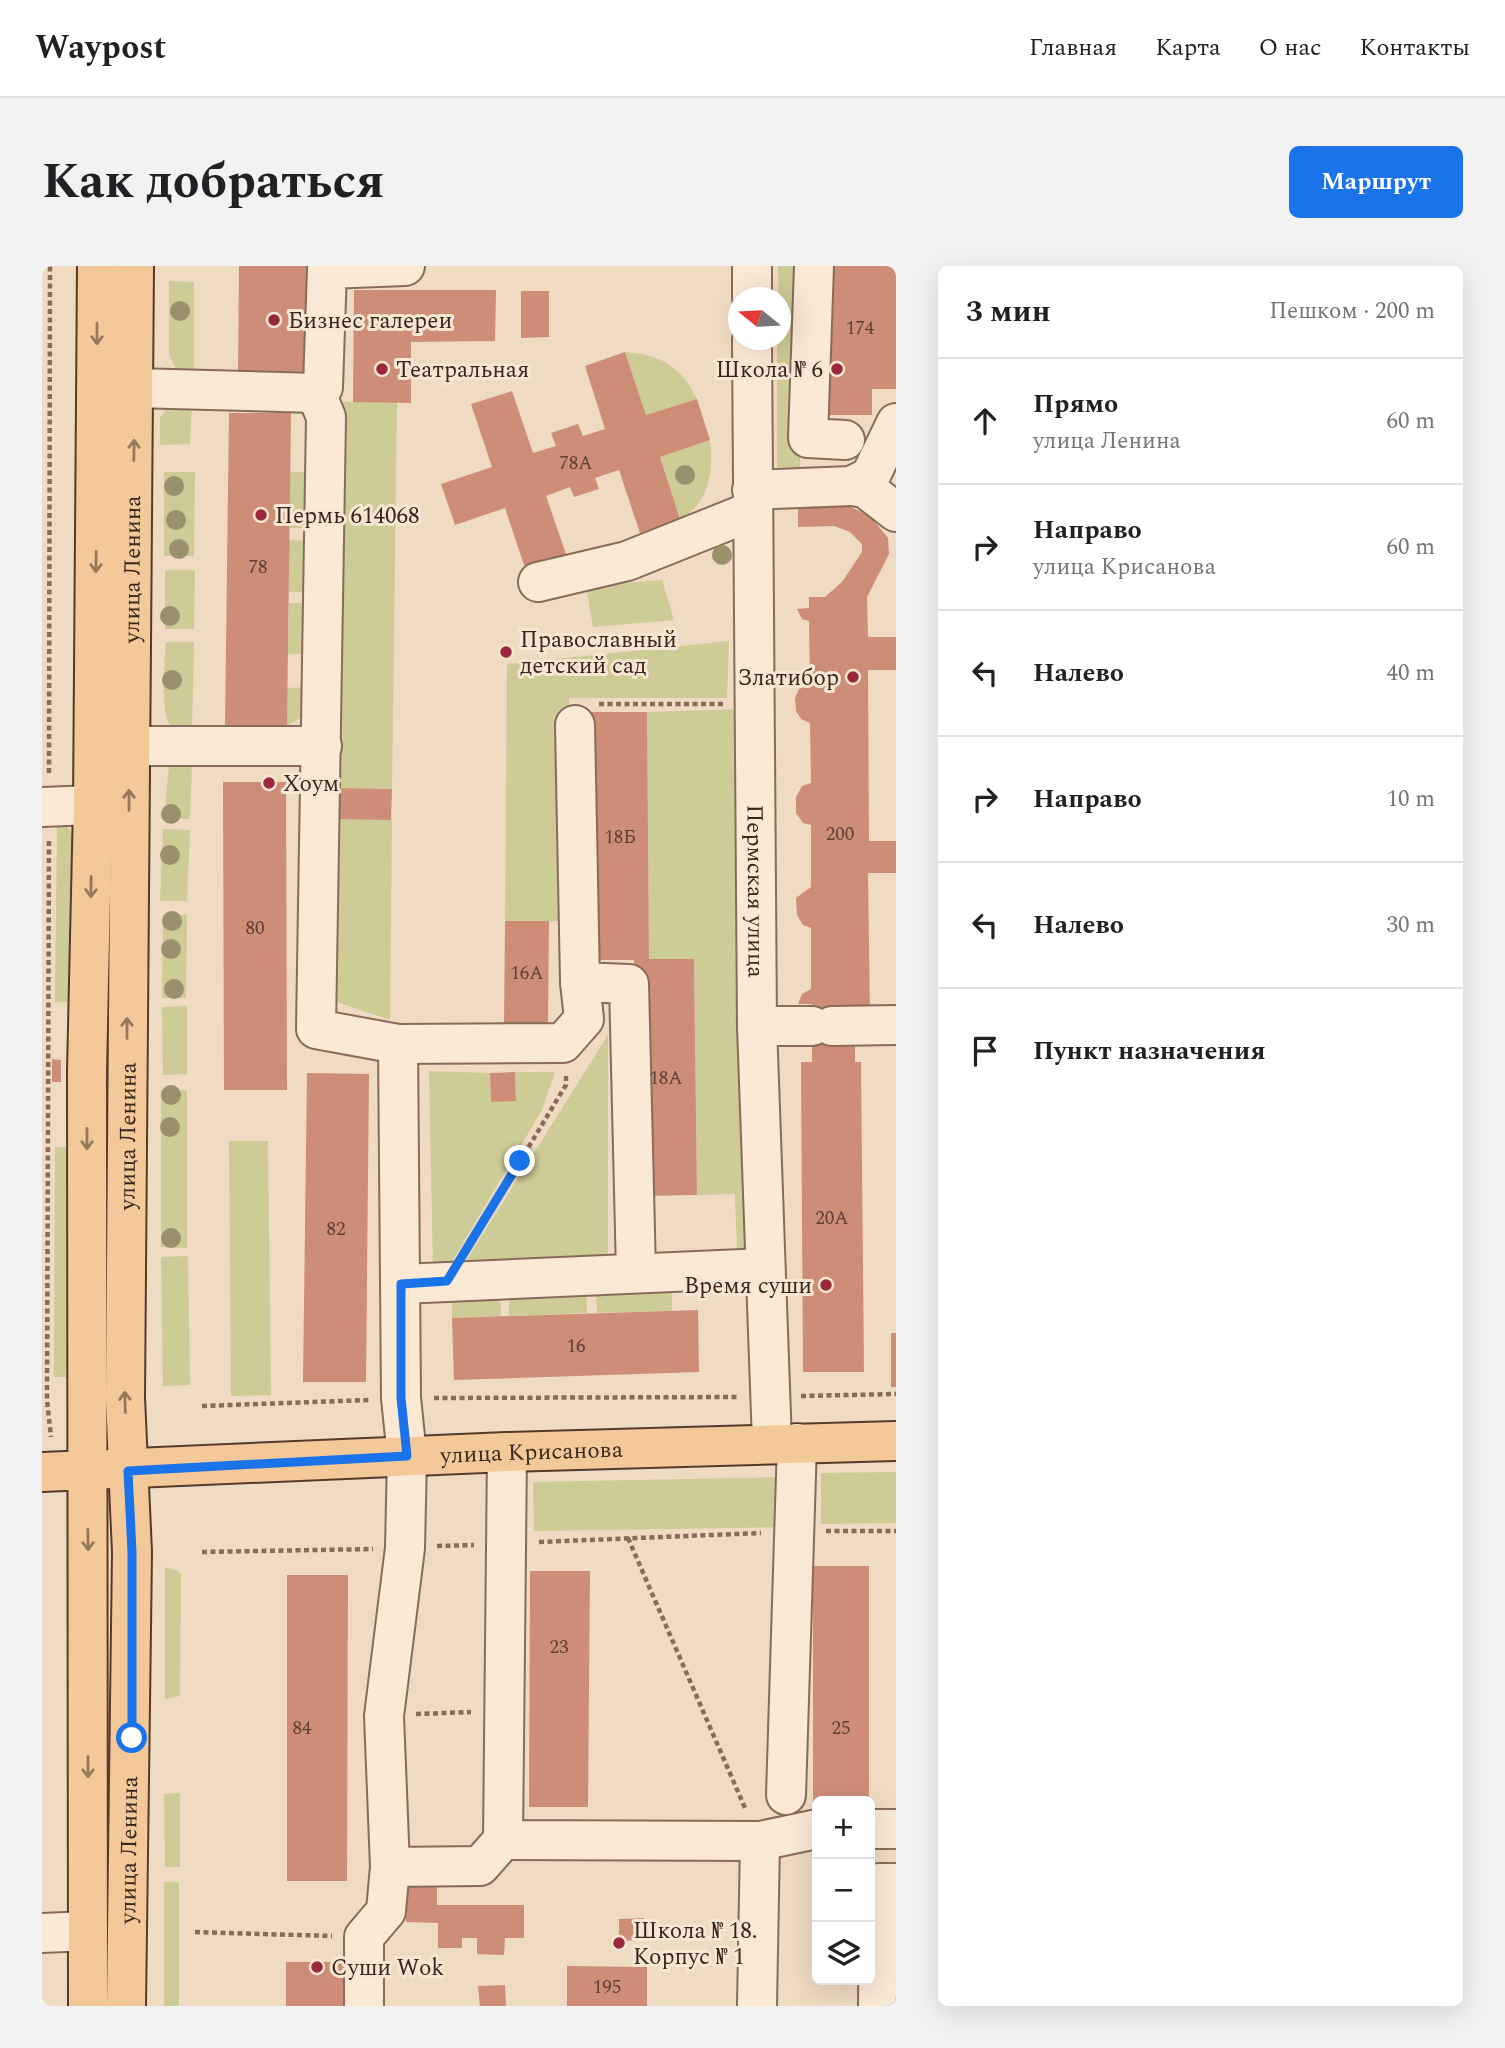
<!DOCTYPE html>
<html lang="ru">
<head>
<meta charset="utf-8">
<style>
	:root { --surface:#fff; --page:#f2f2f2; --text:#202124; --muted:#757577; --line:#e0e0e0; --accent:#1a73e8 }
	body { margin:0; font-family:Spectral,serif; background:var(--page); color:var(--text) }
	.controls { position:absolute; right:21px; bottom:21px; display:grid; overflow:hidden; border-radius:10px; box-shadow:0 7px 28px #0002 }
	.controls button { width:63px; height:63px; display:grid; place-items:center; padding:0; border:0; border-bottom:2px solid var(--line); background:var(--surface); color:var(--text); font:35px sans-serif }
	.compass { position:absolute; left:686px; top:21px; width:63px; height:63px; border-radius:50%; background:var(--surface); box-shadow:0 7px 28px #0002; rotate:288deg }
	.stop { position:absolute; width:21px; height:21px; margin:-16px; border:5px solid #1a73e8; border-radius:50%; background:#fff }
	.stop.end { background:#1a73e8; border-color:#fff; box-shadow:0 2px 7px #0008 }
	.list { margin:0; padding:0; list-style:none }
	h2 { display:flex; justify-content:space-between; align-items:center; height:91px; margin:0; padding:0 28px; font-size:30px }
	h2 small { font-size:23px; font-weight:400; color:var(--muted) }
	.list li { display:grid; grid-template-columns:46px 1fr auto; gap:21px; align-items:center; box-sizing:border-box; height:126px; padding:0 28px; border-top:2px solid var(--line) }
	.list b { display:block; font-size:26px; white-space:nowrap }
	.list p { margin:0; font-size:23px; white-space:nowrap; color:var(--muted) }
	.list em { font-size:23px; font-style:normal; color:var(--muted) }
	.icon { flex:none; width:38px; height:38px; fill:none; stroke:currentColor; stroke-width:2; stroke-linecap:round; stroke-linejoin:round }
	.map { position:relative; flex:none; width:854px; height:1740px; overflow:hidden; border-radius:10px }
	header { display:flex; align-items:center; gap:42px; box-sizing:border-box; height:98px; padding:0 35px; background:var(--surface); border-bottom:2px solid var(--line) }
	header strong { font-size:33px }
	nav { display:flex; gap:38px; margin-inline-start:auto; font-size:24px }
	.intro { display:flex; align-items:center; justify-content:space-between; box-sizing:border-box; height:168px; padding:0 42px }
	h1 { margin:0; font-size:49px }
	.button { padding:18px 32px; border-radius:10px; background:var(--accent); color:#fff; font-size:24px; font-weight:700 }
	main { display:flex; gap:42px; padding:0 42px }
	aside { flex:1; background:var(--surface); border-radius:10px; box-shadow:0 7px 28px #0002 }
	.map>svg:first-child { display:block }
	.green { fill:#cdcb96 }
	.building { fill:#ce8d77 }
	.lines { fill:none; stroke-linecap:round; stroke-linejoin:round }
	.minor-casing { stroke:#896b59; stroke-width:42 }
	.major-casing { stroke:#573a2d; stroke-width:42 }
	.path { stroke:#896b59; stroke-width:4.5; stroke-dasharray:5 3.5; stroke-linecap:butt }
	.minor { stroke:#fae9d5; stroke-width:38 }
	.major { stroke:#f3c999; stroke-width:38 }
	.tree { fill:#98916b }
	.oneway { stroke:#96785b }
	.route { stroke:#1a73e8; stroke-width:9 }
	.poi-dot { fill:#9a273a; stroke:#f6e6d2; stroke-width:2.5 }
	.labels { text-anchor:middle; stroke-width:6; stroke-linejoin:round; paint-order:stroke }
	.number-label { font-size:19px; fill:#5e4034 }
	.poi-label { font-size:23px; fill:#39261d; stroke:#f6e6d2; text-anchor:start }
	.street-label { font-size:23px; fill:#39261d; stroke:#f6e6d2 }
</style>
</head>
<body>
<header>
<strong>Waypost</strong>
<nav><a>Главная</a><a>Карта</a><a>О нас</a><a>Контакты</a></nav>
</header>
<div class="intro"><h1>Как добраться</h1><a class="button">Маршрут</a></div>
<main>
<div class="map">
<svg width="854" height="1740" viewBox="0 0 854 1740">
	<rect width="100%" height="100%" fill="#efdac2"/>
	<g class="green">
		<path d="M736,0h25l-3,201h-23v-127h3z"/>
		<path d="M127,15l25,1v89l-18,-2 -7,-15z"/>
		<path d="M583,86c37,3 55,14 72,47l-51,16z"/>
		<path d="M300,136h55l-5,387 -55,-1z"/>
		<path d="M150,139l-2,39 -30,1v-27l7,-10z"/>
		<path d="M668,174c4,30 -1,64 -30,79l-20,-62z"/>
		<path d="M122,206h31l-1,84h-30z"/>
		<path d="M248,206h22l-1,56h-21z"/>
		<path d="M247,274l22,1v51h-22z"/>
		<path d="M123,304h30l-1,59h-29z"/>
		<path d="M620,314l12,40 -81,7 -7,-41z"/>
		<path d="M247,337h23v51h-24z"/>
		<path d="M687,375l-2,57h-158v223h-64l2,-257z"/>
		<path d="M124,376h28l-2,88c-4,0 -12,1 -17,-1 -17,-6 -10,-71 -9,-87z"/>
		<path d="M270,421l-7,28 -18,11v-38z"/>
		<path d="M707,443l8,548 -20,-6 -2,-57 -38,1 -3,-236h-45l-2,-247z"/>
		<path d="M150,496l-2,57h-26l5,-53z"/>
		<path d="M295,553h55l-2,201 -53,-18z"/>
		<path d="M15,556l11,5 4,7 -1,168h-16z"/>
		<path d="M121,563l27,1 -3,71h-27z"/>
		<path d="M121,649h24l-1,83h-24z"/>
		<path d="M145,740v68l-24,1 -1,-68z"/>
		<path d="M566,769v227l-147,7z"/>
		<path d="M387,805l61,2 1,29 25,-1 -1,-29h40l-13,38 -94,158 -15,-1z"/>
		<path d="M119,824h26v158l-26,-1z"/>
		<path d="M187,875h39l3,254 -40,1z"/>
		<path d="M13,881h16l-1,230h-16z"/>
		<path d="M146,990l2,129 -27,1 -2,-129z"/>
		<path d="M630,1020v25l-75,2 -1,-24z"/>
		<path d="M544,1023l1,24 -78,3v-25z"/>
		<path d="M458,1027l1,23 -49,2v-23z"/>
		<path d="M854,1206v51l-75,1v-51z"/>
		<path d="M749,1211l1,50 -258,4 -1,-49z"/>
		<path d="M123,1301l13,4 3,4 -1,121 -15,3z"/>
		<path d="M138,1527v74h-15l-1,-73z"/>
		<rect x="122" y="1616" width="15" height="124"/>
	</g>
	<g class="building">
		<path d="M197,0h70v108l-71,-1z"/>
		<path d="M784,0h70v123h-24v26h-49z"/>
		<path d="M312,24h142l-1,51 -84,1v61l-58,-1z"/>
		<path d="M479,25h28v46l-28,1z"/>
		<path d="M583,86l21,63 51,-16 13,41 -50,17 20,62 -40,14 -21,-63 -24,8 4,11 -25,8 -4,-10 -24,9 21,61 -41,14 -21,-63 -50,17 -14,-41 51,-17 -21,-63 41,-13 21,62 23,-7 -5,-13 27,-9 5,12 22,-7 -20,-63z"/>
		<path d="M187,147h62l-4,313 -62,-1z"/>
		<path d="M793,233l36,18 17,21 1,16 -22,43 1,40h28v33h-28l1,171h27v32h-28l2,141h-38v32h23v16h6l3,310h-61l-2,-310h11v-58h-14l4,-10 9,-5v-61l-8,-3 -6,-10 -1,-17 15,-11v-62l-8,-2 -7,-10v-16l6,-11 9,-3 -1,-60 -9,-4 -5,-8 -1,-13 4,-9 11,-4 -1,-64 -7,-2 -5,-10 12,-1v-11h16l17,-15 20,-30v-8l-12,-12 -16,-6 -36,1v-26z"/>
		<path d="M549,446h56l2,247h45l3,236 -59,1 -4,-236h-40z"/>
		<path d="M181,516h63l1,308h-63z"/>
		<path d="M295,522l55,1 -1,31 -54,-1z"/>
		<path d="M463,655h44l-1,103 -44,-1z"/>
		<path d="M10,793l9,1v22h-9z"/>
		<path d="M473,806l1,29 -25,1 -1,-29z"/>
		<path d="M265,807l62,1 -3,308h-63z"/>
		<path d="M656,1044l1,62 -245,8 -2,-62z"/>
		<rect x="849" y="1067" width="5" height="54"/>
		<path d="M771,1300h56v235l-56,2z"/>
		<path d="M488,1305h60l-2,236h-59z"/>
		<path d="M245,1309h61l-1,306h-60z"/>
		<path d="M365,1612h30v27h87v33h-19l-1,17 -27,-1v-16h-15v10h-24v-25l-32,-1z"/>
		<path d="M602,1652v22l-25,1v-22z"/>
		<rect x="244" y="1696" width="59" height="44"/>
		<path d="M525,1700l80,1v39h-80z"/>
		<path d="M463,1719l1,21h-26l-2,-20z"/>
	</g>
	<g class="lines">
		<defs>
			<g id="minor">
				<path d="M772,0l-6,172 37,2"/>
				<path d="M710,32v-32"/>
				<path id="s1" d="M710,74l5,686 15,417"/>
				<path d="M92,122l182,5 7,-6 4,-118 78,-3"/>
				<path d="M274,127l10,24 -10,612 82,15 3,354 6,58 -2,92 -21,168 6,151 -4,44 -22,26v69"/>
				<path d="M809,220l14,2 31,24"/>
				<path d="M710,224l99,-4 19,-9 26,-54"/>
				<path d="M496,316l89,-21 125,-50"/>
				<path d="M533,459l5,257 49,2 7,288"/>
				<path d="M87,480h193"/>
				<path d="M0,541l51,-2"/>
				<path d="M715,760h55"/>
				<path d="M790,760l64,-1"/>
				<path d="M356,778l165,-1 21,-24 -4,-37"/>
				<path d="M359,1018l364,-16"/>
				<path d="M465,1186l-4,388 257,1 57,-12"/>
				<path d="M744,1529l11,-352"/>
				<path d="M828,1563h26"/>
				<path d="M348,1601l90,-1 23,-26"/>
				<path d="M0,1667l46,-2"/>
				<path d="M715,1740l3,-165"/>
				<path d="M836,1740l1,-123h17"/>
			</g>
			<g id="major">
				<path id="s2" d="M0,1206l465,-20 389,-11"/>
				<path d="M46,1740l-1,-935 6,-266 4,-539"/>
				<path id="s3" d="M84,1740l6,-454 -7,-154 9,-1132"/>
			</g>
		</defs>
		<use href="#minor" class="minor-casing"/>
		<use href="#major" class="major-casing"/>
		<g class="path">
			<path d="M557,438h125"/>
			<path d="M7,507l1,-507"/>
			<path d="M7,575l-2,559 4,37"/>
			<path d="M425,983l99,-164v-10"/>
			<path d="M759,1130l95,-2"/>
			<path d="M392,1132l303,-1"/>
			<path d="M160,1140l167,-6"/>
			<path d="M784,1265h70"/>
			<path d="M586,1272l117,270"/>
			<path d="M497,1276l222,-9"/>
			<path d="M395,1280l37,-1"/>
			<path d="M160,1286l171,-3"/>
			<path d="M374,1448l55,-2"/>
			<path d="M153,1666l137,4"/>
		</g>
		<use href="#minor" class="minor"/>
		<use href="#major" class="major"/>
	</g>
	<g class="tree">
		<circle cx="138" cy="45" r="10"/>
		<circle cx="643" cy="209" r="10"/>
		<circle cx="132" cy="220" r="10"/>
		<circle cx="134" cy="254" r="10"/>
		<circle cx="137" cy="283" r="10"/>
		<circle cx="680" cy="289" r="10"/>
		<circle cx="128" cy="350" r="10"/>
		<circle cx="130" cy="414" r="10"/>
		<circle cx="129" cy="548" r="10"/>
		<circle cx="128" cy="589" r="10"/>
		<circle cx="130" cy="655" r="10"/>
		<circle cx="129" cy="683" r="10"/>
		<circle cx="132" cy="723" r="10"/>
		<circle cx="129" cy="829" r="10"/>
		<circle cx="128" cy="861" r="10"/>
		<circle cx="129" cy="972" r="10"/>
	</g>
	<defs><path id="oneway-shaft" d="M-6 0H5M1.5-3L5.5 0L1.5 3" fill="none" stroke-width="1.6" stroke-linecap="round" stroke-linejoin="round" transform="scale(1.75)"/></defs>
	<g class="oneway">
		<use href="#oneway-shaft" transform="translate(55 68) rotate(90)"/>
		<use href="#oneway-shaft" transform="translate(92 184) rotate(-89)"/>
		<use href="#oneway-shaft" transform="translate(54 296) rotate(91)"/>
		<use href="#oneway-shaft" transform="translate(87 534) rotate(-90)"/>
		<use href="#oneway-shaft" transform="translate(49 621) rotate(91)"/>
		<use href="#oneway-shaft" transform="translate(85 762) rotate(-90)"/>
		<use href="#oneway-shaft" transform="translate(45 873) rotate(90)"/>
		<use href="#oneway-shaft" transform="translate(83 1136) rotate(-92)"/>
		<use href="#oneway-shaft" transform="translate(46 1274) rotate(89)"/>
		<use href="#oneway-shaft" transform="translate(46 1501) rotate(90)"/>
	</g>
	<g class="lines">
		<path class="route" d="M90,1472v-186l-4,-81 279,-15 -6,-58v-114l46,-3 73,-120"/>
	</g>
	<g class="poi-dot">
		<circle cx="232" cy="54" r="7"/>
		<circle cx="340" cy="103" r="7"/>
		<circle cx="795" cy="103" r="7"/>
		<circle cx="219" cy="249" r="7"/>
		<circle cx="464" cy="386" r="7"/>
		<circle cx="811" cy="411" r="7"/>
		<circle cx="227" cy="517" r="7"/>
		<circle cx="784" cy="1019" r="7"/>
		<circle cx="577" cy="1677" r="7"/>
		<circle cx="275" cy="1701" r="7"/>
	</g>
	<g class="labels">
		<g class="number-label">
			<text x="818" y="68">174</text>
			<text x="534" y="203">78А</text>
			<text x="216" y="307">78</text>
			<text x="798" y="574">200</text>
			<text x="578" y="577">18Б</text>
			<text x="213" y="668">80</text>
			<text x="485" y="713">16А</text>
			<text x="624" y="818">18А</text>
			<text x="790" y="958">20А</text>
			<text x="294" y="969">82</text>
			<text x="534" y="1086">16</text>
			<text x="517" y="1387">23</text>
			<text x="260" y="1468">84</text>
			<text x="799" y="1468">25</text>
			<text x="565" y="1727">195</text>
		</g>
		<g class="poi-label">
			<text x="246" y="62">Бизнес галереи</text>
			<text x="354" y="111">Театральная</text>
			<text x="781" y="111" text-anchor="end">Школа № 6</text>
			<text x="233" y="257">Пермь 614068</text>
			<text x="478" y="381">Православный<tspan x="478" dy="26">детский сад</tspan></text>
			<text x="797" y="419" text-anchor="end">Златибор</text>
			<text x="241" y="525">Хоум</text>
			<text x="770" y="1027" text-anchor="end">Время суши</text>
			<text x="591" y="1672">Школа № 18.<tspan x="591" dy="26">Корпус № 1</tspan></text>
			<text x="289" y="1709">Суши Wok</text>
		</g>
		<g class="street-label">
			<text dy="8" stroke="none"><textPath href="#s3" startOffset="1437">улица Ленина</textPath></text>
			<text dy="8" stroke="none"><textPath href="#s1" startOffset="551">Пермская улица</textPath></text>
			<text dy="8" stroke="none"><textPath href="#s3" startOffset="870">улица Ленина</textPath></text>
			<text dy="8" stroke="none"><textPath href="#s2" startOffset="490">улица Крисанова</textPath></text>
			<text dy="8" stroke="none"><textPath href="#s3" startOffset="156">улица Ленина</textPath></text>
		</g>
	</g>
</svg>
<div class="controls">
<button>+</button>
<button>−</button>
<button><svg class="icon" aria-label="layers" viewBox="0 0 24 24"><path d="M12 4l9 5-9 5-9-5zM3 14l9 5 9-5"/></svg></button>
</div>
<svg class="compass" viewBox="-18 -18 36 36"><path d="M0-13l5 13h-10z" fill="#e53935"/><path d="M0 13l5-13h-10z" fill="#757577"/></svg>
<div class="stop" style="left:90px;top:1472px"></div>
<div class="stop end" style="left:478px;top:895px"></div>
</div>
<aside>
<h2>3 мин<small>Пешком · 200 m</small></h2>
<ul class="list">
<li><svg class="icon" aria-label="ahead" viewBox="0 0 24 24"><path d="M12 20V5M6 11l6-6 6 6"/></svg><div><b>Прямо</b><p>улица Ленина</p></div><em>60 m</em></li>
<li><svg class="icon" aria-label="right" viewBox="0 0 24 24"><path d="M7 20v-9h11M14 6l5 5-5 5"/></svg><div><b>Направо</b><p>улица Крисанова</p></div><em>60 m</em></li>
<li><svg class="icon" aria-label="left" viewBox="0 0 24 24"><path d="M17 20v-9H6M10 6l-5 5 5 5"/></svg><div><b>Налево</b></div><em>40 m</em></li>
<li><svg class="icon" aria-label="right" viewBox="0 0 24 24"><path d="M7 20v-9h11M14 6l5 5-5 5"/></svg><div><b>Направо</b></div><em>10 m</em></li>
<li><svg class="icon" aria-label="left" viewBox="0 0 24 24"><path d="M17 20v-9H6M10 6l-5 5 5 5"/></svg><div><b>Налево</b></div><em>30 m</em></li>
<li><svg class="icon" aria-label="arrive" viewBox="0 0 24 24"><path d="M6 21V4h12l-3 4 3 4H6"/></svg><div><b>Пункт назначения</b></div></li>
</ul>
</aside>
</main>
</body>
</html>
